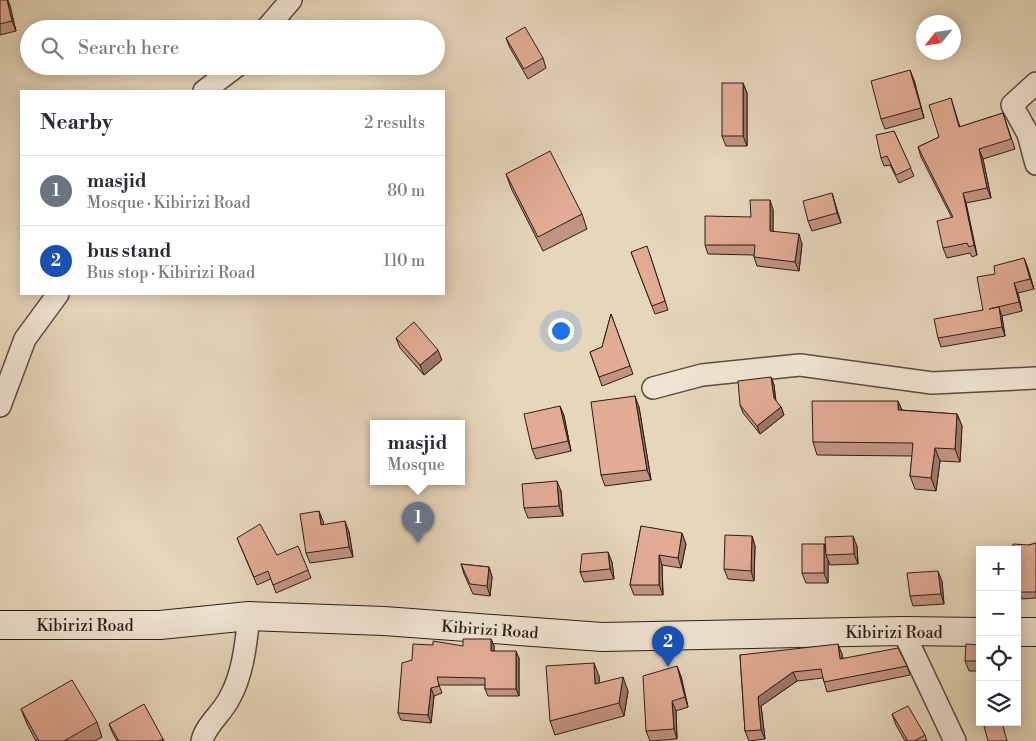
<!DOCTYPE html>
<html lang="en">
<head>
<meta charset="utf-8">
<style>
	:root { --surface:#fff; --page:#f2f2f3; --text:#2b2b33; --muted:#7c7c81; --line:#e1e1e2; --accent:#111827 }
	body { margin:0; font-family:"Libre Bodoni",serif; background:var(--page); color:var(--text) }
	.controls { position:absolute; right:15px; bottom:15px; display:grid; overflow:hidden; border-radius:0px; box-shadow:0 2px 12px #0003 }
	.controls button { width:45px; height:45px; display:grid; place-items:center; padding:0; border:0; border-bottom:1px solid var(--line); background:var(--surface); color:var(--text); font:25px sans-serif }
	.compass { position:absolute; left:916px; top:15px; width:45px; height:45px; border-radius:50%; background:var(--surface); box-shadow:0 2px 12px #0003; rotate:240deg }
	.you { position:absolute; left:560px; top:330px; width:18px; height:18px; margin:-12px; border:4px solid #fff; border-radius:50%; background:#1a73e8; box-shadow:0 0 0 8px #1a73e833 }
	.badge { display:grid; place-items:center; width:32px; height:32px; border-radius:50%; background:var(--accent); color:#fff; font-size:16px; font-weight:700 }
	.pin { position:absolute; translate:-50% -41px; filter:drop-shadow(0 1px 2px #0008) }
	.pin::after { content:''; position:absolute; top:26px; width:18px; height:15px; background:inherit; clip-path:polygon(0 0,100% 0,50% 100%) }
	.popup { position:absolute; left:370px; top:420px; width:95px; height:65px; box-sizing:border-box; display:grid; place-content:center; border-radius:0px; background:var(--surface); filter:drop-shadow(0 1px 4px #0005); font-size:16px; white-space:nowrap; color:var(--muted) }
	.popup b { font-size:19px; color:var(--text) }
	.popup::after { content:''; position:absolute; left:50%; top:100%; margin-left:-10px; border:10px solid transparent; border-top-color:var(--surface) }
	.list { margin:0; padding:0; list-style:none }
	h2 { display:flex; justify-content:space-between; align-items:center; height:65px; margin:0; padding:0 20px; font-size:21px }
	h2 small { font-size:16px; font-weight:400; color:var(--muted) }
	.list li { display:grid; grid-template-columns:32px 1fr auto; gap:15px; align-items:center; box-sizing:border-box; height:70px; padding:0 20px; border-top:1px solid var(--line) }
	.list b { display:block; font-size:19px; white-space:nowrap }
	.list p { margin:0; font-size:16px; white-space:nowrap; color:var(--muted) }
	.list em { font-size:16px; font-style:normal; color:var(--muted) }
	.icon { flex:none; width:28px; height:28px; fill:none; stroke:currentColor; stroke-width:2; stroke-linecap:round; stroke-linejoin:round }
	.map { position:relative; flex:none; width:1036px; height:741px; overflow:hidden }
	.search { position:absolute; background:var(--surface); box-shadow:0 2px 12px #0003; left:20px; top:20px; width:425px; height:55px; display:flex; align-items:center; gap:12px; box-sizing:border-box; padding:0 18px; border-radius:28px; color:var(--muted); font-size:19px }
	.panel { position:absolute; background:var(--surface); box-shadow:0 2px 12px #0003; left:20px; top:90px; width:425px; height:205px; border-radius:0px }
	.map>svg:first-child { display:block }
	.lines { fill:none; stroke-linecap:round; stroke-linejoin:round }
	.street-casing { stroke:#5a4c40; stroke-width:24 }
	.secondary-casing { stroke:#2b1e18; stroke-width:30 }
	.street { stroke:#efe4d2; stroke-width:21 }
	.secondary { stroke:#efe4d2; stroke-width:28 }
	.wall { fill:#c2937f; stroke:#2b1e18 }
	.shaded-wall { fill:#9e7868; stroke:#2b1e18 }
	.building { fill:#e1ab94; stroke:#2b1e18 }
	.labels { text-anchor:middle; stroke-width:4.5; stroke-linejoin:round; paint-order:stroke }
	.street-label { font-size:16px; fill:#2b1e18; stroke:#efe4d2 }
</style>
</head>
<body>
<div class="map">
<svg width="1036" height="741" viewBox="0 0 1036 741">
	<rect width="100%" height="100%" fill="#e6d6ba"/>
	<filter id="stains"><feTurbulence type="fractalNoise" baseFrequency=".004" numOctaves="4"/><feColorMatrix values="0 0 0 0 .2 0 0 0 0 .09 0 0 0 0 .02 0 0 0 .5 -.17"/></filter>
	<radialGradient id="worn" r=".72"><stop offset=".6" stop-color="#630" stop-opacity="0"/><stop offset="1" stop-color="#630" stop-opacity=".3"/></radialGradient>
	<g class="lines">
		<defs>
			<g id="street">
				<path d="M266,29l25,-29"/>
				<path d="M1036,83l-24,22 16,29 8,30"/>
				<path d="M204,91l33,-25"/>
				<path d="M653,388l49,-13 98,-10 132,18 104,-5"/>
				<path d="M0,406l25,-67 33,-45"/>
				<path d="M903,631l52,110"/>
				<path d="M202,741c3,-15 20,-28 27,-42 14,-24 17,-56 20,-83"/>
			</g>
			<g id="secondary">
				<path d="M0,625h160l89,-9 135,5 218,16 301,-6 77,1"/>
				<path d="M1017,632h19"/>
			</g>
		</defs>
		<use href="#street" class="street-casing"/>
		<use href="#secondary" class="secondary-casing"/>
		<use href="#street" class="street"/>
		<use href="#secondary" class="secondary"/>
	</g>
	<g class="wall">
		<path d="M0,0h8l8,31 -16,4z"/>
		<path d="M506,38l37,20 3,10 -18,11 -18,-31z"/>
		<path d="M914,80l10,38 -39,11 -4,-10z"/>
		<path d="M743,83l4,10v53h-21l-4,-10z"/>
		<path d="M951,98l9,29 43,-14 12,36 -32,10 8,39 -25,5 11,52 -5,2 -2,-4 -23,5 -4,-10 9,-30 -31,-61 -3,-10 21,-10z"/>
		<path d="M894,131l20,45 -15,7 -9,-18 -6,1 -3,-8z"/>
		<path d="M506,174l76,40 5,15 -44,22 -32,-63z"/>
		<path d="M832,193l9,30 -29,8 -4,-10z"/>
		<path d="M773,209v22l29,13 -3,27 -42,-5 -3,-9v-2l-46,-1 -3,-9 46,-28z"/>
		<path d="M631,252l19,3 18,55 -13,4z"/>
		<path d="M1024,258l10,31 -16,4 4,18 -20,5 3,20 -64,11 -3,-9 45,-28 12,-36z"/>
		<path d="M611,314l22,60 -31,12 -12,-34 12,-5z"/>
		<path d="M396,338l46,22 -18,15 -24,-27z"/>
		<path d="M771,377l3,8 2,16 5,6 3,8 -24,19 -17,-21 -3,-8z"/>
		<path d="M898,401l4,9 55,4 5,12 -2,36 -20,-1 -4,30 -21,-2 -5,-13 2,-20 -95,-1 -4,-13z"/>
		<path d="M560,406l4,10 7,35 -35,8 -4,-10z"/>
		<path d="M639,407l12,73 -46,6 -4,-11z"/>
		<path d="M561,491l2,25 -35,2 -4,-10z"/>
		<path d="M323,521v4l26,7 4,25 -43,6 -4,-10z"/>
		<path d="M641,526l45,18 -5,24 -19,-3 1,30h-29l-4,-10z"/>
		<path d="M752,536l3,10 -1,35 -26,-2 -4,-10z"/>
		<path d="M237,538l40,17 31,15 3,8 -35,15 -5,-14 -14,6z"/>
		<path d="M1036,543v55l-14,1 -3,-7v-14h-2v-28l12,-5z"/>
		<path d="M824,544l2,5 31,-3 1,18 -28,1 -2,-5v23h-22l-4,-10z"/>
		<path d="M612,562l2,17 -30,3 -4,-10z"/>
		<path d="M461,564l28,3 3,10 -2,19 -17,-2 -9,-20z"/>
		<path d="M942,581l2,23 -31,2 -3,-10z"/>
		<path d="M491,639l3,7v5l25,7v38h-31l-3,-7v-4h-46l3,8 -8,3 -3,27 -30,-3 -3,-7 14,-53z"/>
		<path d="M980,645v26h-11l-4,-10z"/>
		<path d="M842,654v4l65,8 3,9 -83,17 -4,-14 -26,3 -36,25 4,33 -16,2 -4,-10 -5,-76z"/>
		<path d="M599,676v7l29,8 -4,25 -69,19 -5,-14z"/>
		<path d="M681,676l7,31 -12,4 1,28 -27,2 -4,-10z"/>
		<path d="M21,709l76,13 5,15 -7,4h-59l-9,-17z"/>
		<path d="M892,714l33,21 2,6h-22l-9,-16z"/>
		<path d="M109,724l54,15 1,2h-47l-4,-7z"/>
	</g>
	<g class="shaded-wall">
		<path d="M7,0l3,5 6,26 -4,-10z"/>
		<path d="M910,70l4,10 10,38 -3,-10z"/>
		<path d="M743,83l4,10v53l-4,-10z"/>
		<path d="M979,149l4,10 8,39 -4,-10z"/>
		<path d="M832,193l3,11 6,19 -4,-10z"/>
		<path d="M963,193l3,10 11,52 -3,-10z"/>
		<path d="M770,200l3,9v31l-3,-9z"/>
		<path d="M799,234l3,10 -3,27 -4,-9z"/>
		<path d="M1024,258l4,10 6,21 -4,-10z"/>
		<path d="M1014,283l4,10 4,18 -3,-9z"/>
		<path d="M999,307l3,10 3,19 -3,-9z"/>
		<path d="M438,350l4,10 -18,15 -4,-10z"/>
		<path d="M771,377l3,8 2,21 -2,-8z"/>
		<path d="M635,396l4,11 12,73 -4,-10z"/>
		<path d="M898,401l5,13 -5,-4z"/>
		<path d="M560,406l4,10 7,35 -3,-10z"/>
		<path d="M781,407l3,8 -24,19 -3,-8z"/>
		<path d="M957,414l5,12 -2,36 -5,-13z"/>
		<path d="M935,448l5,13 -4,30 -5,-13z"/>
		<path d="M557,481l4,10 2,25 -4,-10z"/>
		<path d="M319,511l4,10 2,14 -4,-10z"/>
		<path d="M345,521l4,11 4,25 -4,-10z"/>
		<path d="M682,533l4,11 -5,24 -3,-10z"/>
		<path d="M752,536l3,10 -1,35 -3,-10z"/>
		<path d="M853,536l4,10 1,18 -4,-10z"/>
		<path d="M824,544l3,10 -1,1 2,5v23l-4,-10z"/>
		<path d="M608,552l4,10 2,17 -4,-10z"/>
		<path d="M659,555l3,10 1,30 -4,-10z"/>
		<path d="M489,567l3,10 -2,19 -3,-10z"/>
		<path d="M938,571l4,10 2,23 -3,-10z"/>
		<path d="M491,639l3,7v13l-3,-8z"/>
		<path d="M838,644l4,10 1,14 -3,-9z"/>
		<path d="M516,651l3,7v38l-3,-7z"/>
		<path d="M594,663l5,13 1,22 -5,-14z"/>
		<path d="M677,666l4,10 7,31 -3,-10z"/>
		<path d="M793,672l4,9 -36,25 4,33 -4,-9 -3,-33z"/>
		<path d="M623,677l5,14 -4,25 -5,-13z"/>
		<path d="M431,688l3,8 -3,27 -3,-8z"/>
		<path d="M672,701l4,10 1,28 -3,-10z"/>
	</g>
	<g class="building">
		<path d="M0,0h7l5,21 -12,3z"/>
		<path d="M525,27l18,31 -19,11 -18,-31z"/>
		<path d="M910,70l11,38 -40,11 -10,-38z"/>
		<rect x="722" y="83" width="21" height="53"/>
		<path d="M951,98l8,29 44,-14 8,26 -32,10 8,39 -24,5 11,52 -5,2 -2,-4 -24,5 -6,-27 16,-4 -35,-70 21,-10 -10,-32z"/>
		<path d="M894,131l17,37 -15,7 -9,-19 -6,2 -5,-23z"/>
		<path d="M550,151l32,63 -44,23 -32,-63z"/>
		<path d="M832,193l5,20 -29,8 -5,-20z"/>
		<path d="M750,200h20v31l29,3 -4,28 -41,-5 1,-12h-50v-29l46,1z"/>
		<path d="M647,246l18,55 -13,5 -21,-54z"/>
		<path d="M1024,258l6,21 -16,4 5,19 -30,7 10,-2 3,20 -64,11 -4,-19 49,-9 -6,-33 18,-3 -1,-8z"/>
		<path d="M611,314l19,52 -31,11 -9,-25 12,-5z"/>
		<path d="M414,322l24,28 -18,15 -24,-27z"/>
		<path d="M771,377l3,21 7,9 -24,19 -17,-21 -2,-24z"/>
		<path d="M635,396l12,74 -46,5 -10,-73z"/>
		<path d="M812,401h86v9l59,4 -2,35 -20,-1 -4,30 -21,-2 3,-33 -100,-1z"/>
		<path d="M560,406l8,35 -36,8 -8,-35z"/>
		<path d="M557,481l2,25 -35,2 -2,-24z"/>
		<path d="M319,511l2,14 24,-4 4,26 -43,6 -6,-39z"/>
		<path d="M260,524l17,31 21,-9 10,24 -35,15 -5,-14 -14,6 -17,-39z"/>
		<path d="M641,526l41,7 -4,25 -19,-3v30h-29z"/>
		<path d="M725,535l27,1 -1,35 -27,-2z"/>
		<path d="M853,536l1,18 -28,1 -1,-18z"/>
		<path d="M1036,543v49h-17v-20h-2v-22h-4v-6l16,1z"/>
		<rect x="802" y="544" width="22" height="29"/>
		<path d="M608,552l2,17 -30,3 2,-18z"/>
		<path d="M461,564l28,3 -2,19 -17,-2z"/>
		<path d="M938,571l3,23 -31,2 -3,-23z"/>
		<path d="M463,639h28v12h25v38h-31v-11l-48,-1 2,9 -8,2 -3,27 -30,-2 4,-50 10,-3 1,-16 20,1v-4l30,5z"/>
		<path d="M838,644l2,15 58,-11 9,18 -83,16 -3,-13 -28,3 -35,25 3,33 -16,1 -5,-76z"/>
		<path d="M966,644l14,1v16h-15z"/>
		<path d="M594,663l1,21 28,-7 -4,26 -69,18 -4,-55z"/>
		<path d="M677,666l8,31 -13,4 2,28 -28,2 -3,-55z"/>
		<path d="M72,680l25,42 -33,19h-25l-18,-32z"/>
		<path d="M144,704l19,35 -4,2h-40l-10,-17z"/>
		<path d="M908,706l17,29 -11,6h-6l-16,-27z"/>
		<path d="M999,722h3l5,19h-19l-4,-15z"/>
	</g>
	<g class="labels">
		<g class="street-label">
			<text x="85" y="631">Kibirizi Road</text>
			<text transform="translate(490 629) rotate(4)" y="6">Kibirizi Road</text>
			<text x="894" y="638">Kibirizi Road</text>
		</g>
	</g>
	<rect width="100%" height="100%" filter="url(#stains)"/>
	<rect width="100%" height="100%" fill="url(#worn)"/>
</svg>
<div class="controls">
<button>+</button>
<button>−</button>
<button><svg class="icon" aria-label="locate" viewBox="0 0 24 24"><circle cx="12" cy="12" r="6"/><path d="M12 2v4M12 18v4M2 12h4M18 12h4"/></svg></button>
<button><svg class="icon" aria-label="layers" viewBox="0 0 24 24"><path d="M12 4l9 5-9 5-9-5zM3 14l9 5 9-5"/></svg></button>
</div>
<svg class="compass" viewBox="-18 -18 36 36"><path d="M0-13l5 13h-10z" fill="#e53935"/><path d="M0 13l5-13h-10z" fill="#7c7c81"/></svg>
<div class="you"></div>
<div class="pin badge" style="left:418px;top:543px;background:#6b7280">1</div>
<div class="popup"><b>masjid</b>Mosque</div>
<div class="pin badge" style="left:668px;top:667px;background:#1a4fb4">2</div>
<div class="search"><svg class="icon" aria-label="search" viewBox="0 0 24 24"><circle cx="10" cy="10" r="6"/><path d="M15 15l6 6"/></svg>Search here</div>
<section class="panel">
<h2>Nearby<small>2 results</small></h2>
<ul class="list">
<li><span class="badge" style="background:#6b7280">1</span><div><b>masjid</b><p>Mosque · Kibirizi Road</p></div><em>80 m</em></li>
<li><span class="badge" style="background:#1a4fb4">2</span><div><b>bus stand</b><p>Bus stop · Kibirizi Road</p></div><em>110 m</em></li>
</ul>
</section>
</div>
</body>
</html>
